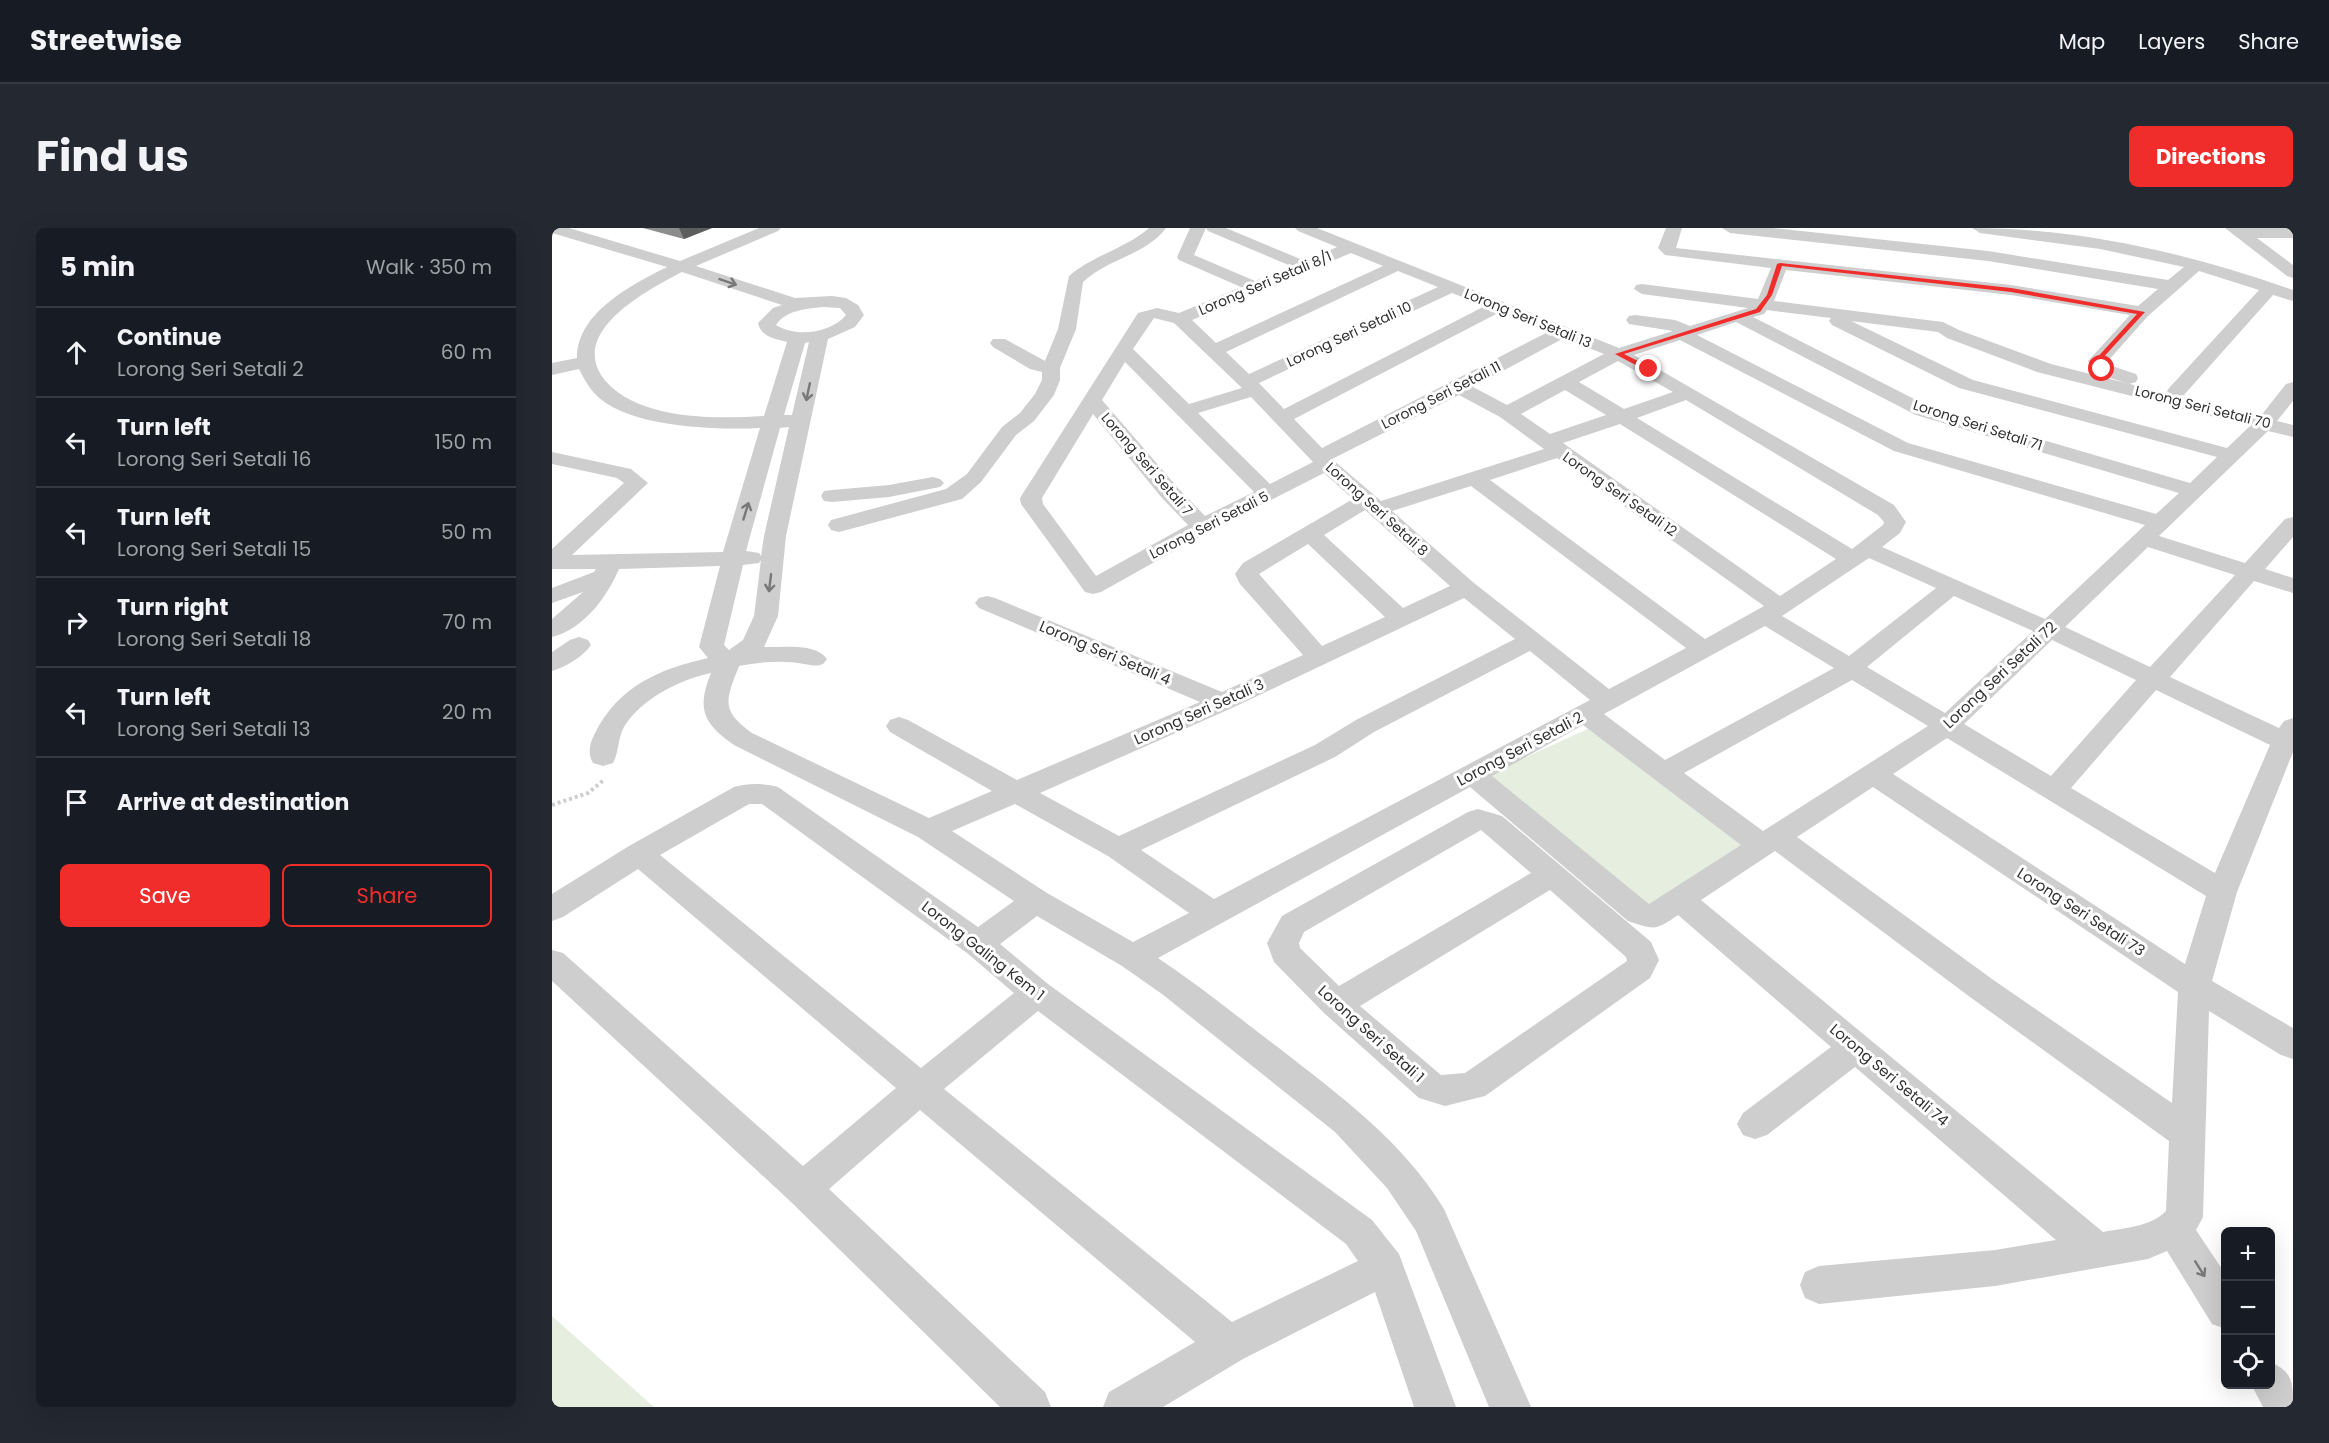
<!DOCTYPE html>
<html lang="en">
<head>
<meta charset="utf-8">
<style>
	:root { --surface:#171b24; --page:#242831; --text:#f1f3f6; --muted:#9ea1a6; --line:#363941; --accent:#f02d2b }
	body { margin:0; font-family:Poppins,sans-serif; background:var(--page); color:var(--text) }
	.controls { position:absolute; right:18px; bottom:18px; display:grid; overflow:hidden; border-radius:9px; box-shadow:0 6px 24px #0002 }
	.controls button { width:54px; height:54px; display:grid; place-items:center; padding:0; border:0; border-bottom:2px solid var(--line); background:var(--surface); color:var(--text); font:30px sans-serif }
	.stop { position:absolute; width:18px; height:18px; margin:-14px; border:4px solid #f02d2b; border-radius:50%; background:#fff }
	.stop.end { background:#f02d2b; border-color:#fff; box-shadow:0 2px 6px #0008 }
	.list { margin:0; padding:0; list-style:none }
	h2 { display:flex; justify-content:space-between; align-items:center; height:78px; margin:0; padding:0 24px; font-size:26px }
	h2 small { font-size:20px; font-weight:400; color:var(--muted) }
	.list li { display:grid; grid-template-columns:39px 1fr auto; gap:18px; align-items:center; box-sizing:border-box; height:90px; padding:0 24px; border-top:2px solid var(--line) }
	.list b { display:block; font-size:22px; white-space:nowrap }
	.list p { margin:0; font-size:20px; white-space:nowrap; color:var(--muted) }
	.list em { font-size:20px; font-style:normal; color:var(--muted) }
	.actions { display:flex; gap:12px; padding:18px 24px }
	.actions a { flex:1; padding:14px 0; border:2px solid var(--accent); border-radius:9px; text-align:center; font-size:21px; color:var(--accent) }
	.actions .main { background:var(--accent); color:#fff }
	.icon { flex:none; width:33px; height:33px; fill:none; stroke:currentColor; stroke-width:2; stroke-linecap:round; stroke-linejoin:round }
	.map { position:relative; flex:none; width:1741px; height:1179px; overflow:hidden; border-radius:9px }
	header { display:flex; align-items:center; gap:36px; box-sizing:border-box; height:84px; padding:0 30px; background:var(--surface); border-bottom:2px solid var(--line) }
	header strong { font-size:28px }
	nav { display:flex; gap:33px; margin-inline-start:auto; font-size:21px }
	.intro { display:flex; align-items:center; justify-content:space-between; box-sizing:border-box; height:144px; padding:0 36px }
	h1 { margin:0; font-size:42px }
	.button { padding:15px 27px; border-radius:9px; background:var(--accent); color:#fff; font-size:21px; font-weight:700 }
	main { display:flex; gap:36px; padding:0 36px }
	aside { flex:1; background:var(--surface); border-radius:9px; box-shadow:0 6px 24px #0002 }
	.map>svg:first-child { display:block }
	.green { fill:#e6efdf }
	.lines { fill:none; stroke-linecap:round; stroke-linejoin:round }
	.path { stroke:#cecece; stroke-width:4; stroke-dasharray:3 3; stroke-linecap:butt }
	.minor { fill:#cecece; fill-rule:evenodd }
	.wall { fill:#8c8c8c }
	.shaded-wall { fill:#5d5d5d }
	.oneway { stroke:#787878 }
	.route { fill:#f02d2b }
	.labels { text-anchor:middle; stroke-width:6; stroke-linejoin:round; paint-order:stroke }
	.far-street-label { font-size:14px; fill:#313131; stroke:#fff }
	.street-label { font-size:15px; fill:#313131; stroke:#fff }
</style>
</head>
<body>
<header>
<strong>Streetwise</strong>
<nav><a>Map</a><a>Layers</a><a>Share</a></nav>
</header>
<div class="intro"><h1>Find us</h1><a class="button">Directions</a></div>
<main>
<aside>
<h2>5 min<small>Walk · 350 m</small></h2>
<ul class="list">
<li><svg class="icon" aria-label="ahead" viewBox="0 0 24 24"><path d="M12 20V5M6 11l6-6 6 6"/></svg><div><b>Continue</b><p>Lorong Seri Setali 2</p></div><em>60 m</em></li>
<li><svg class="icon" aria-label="left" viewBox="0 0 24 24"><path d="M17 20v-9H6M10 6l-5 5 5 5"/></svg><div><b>Turn left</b><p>Lorong Seri Setali 16</p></div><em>150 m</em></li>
<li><svg class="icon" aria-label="left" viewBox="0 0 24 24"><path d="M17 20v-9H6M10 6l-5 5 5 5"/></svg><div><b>Turn left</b><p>Lorong Seri Setali 15</p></div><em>50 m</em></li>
<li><svg class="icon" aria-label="right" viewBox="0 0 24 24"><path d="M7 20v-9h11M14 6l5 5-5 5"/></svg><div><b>Turn right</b><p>Lorong Seri Setali 18</p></div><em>70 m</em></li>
<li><svg class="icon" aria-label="left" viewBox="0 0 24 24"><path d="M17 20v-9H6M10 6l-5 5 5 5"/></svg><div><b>Turn left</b><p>Lorong Seri Setali 13</p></div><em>20 m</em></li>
<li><svg class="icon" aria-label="arrive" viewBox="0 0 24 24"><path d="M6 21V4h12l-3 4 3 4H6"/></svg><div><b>Arrive at destination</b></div></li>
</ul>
<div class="actions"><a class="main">Save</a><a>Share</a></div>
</aside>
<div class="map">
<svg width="1741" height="1179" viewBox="0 0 1741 1179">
	<rect width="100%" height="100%" fill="#fff"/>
	<g class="green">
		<path d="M1042,498l151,117 -101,66 -168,-129z"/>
		<path d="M0,1088l102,91h-102z"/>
	</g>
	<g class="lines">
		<path class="path" d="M0,577l36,-12 17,-14"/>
		<g class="minor">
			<path d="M0,0h17l111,33 79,-33h22l-3,3 -82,35 99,32 37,-2 14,2 12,7 6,10 -9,12 -27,12 -42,197 -8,80 -14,31c18,1 51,-5 63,12l-4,5c-8,3 -11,1 -19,0 -20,-4 -46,-2 -65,2 -13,34 -19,44 13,67l177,85 63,-27 -102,-59 -4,-6 4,-6 9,-3 9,3 109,60 183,-78 -221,-94 -4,-5 4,-5 8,-2 8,2 227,94 81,-37 -63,-71 -5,-10 8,-11 110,-64 -29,-26 -114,58 -109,61 -8,2 -8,-2 -64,-88 -1,-6 118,-185 19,-5 22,5 62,-26 -62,-27 -2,-3 13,-29h36l79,33 32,-14 -39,-16 -3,-3h22l302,120 54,-17 -44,-7 -3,-4 3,-4 6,-1 40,5 15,6 58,-18 -106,-14 -8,-5 2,-4 6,-1 116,15 13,-31 -106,-13 -7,-7 8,-20h16l-6,20 335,37 127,21 20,-17 -170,-28 -258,-28 -8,-5h51l215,23 180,29 16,-13 -84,-18 -120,-16 -8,-5c110,0 219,26 321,62v11l-20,-6 -89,100 -5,1 81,21 26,-33 7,-2v19l-16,20 16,4v12l-25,-6 -109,105 86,27 40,-44 8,-2v20l-28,32 28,9v15l-39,-12 -84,96 109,51 5,-7 9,-3v34l-56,140 -25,89 81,47v31l-12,-4 -72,-44 -6,206 -7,13 30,45v54l-14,-5 -45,-73 -19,8 -153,27 -176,18 -14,-6 -5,-13 5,-13 14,-6 176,-16 61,-10 -201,-173 -88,68 -12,4 -12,-4 -6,-11 6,-11 88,-66 -153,-132c-23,16 -23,15 -50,6l-158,-134 -312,171c42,28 81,60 121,90 61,48 124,93 165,161l87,198h-42l-73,-176 -29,-43 -52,-56 -173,-138 -40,-28 -85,-50 -37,28 48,40 324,236 27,34 57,153h-42l-39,-115 -132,67 -80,48h-60l6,-15 86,-50 -275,-232 -91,79 216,203 6,15h-51l-210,-206 -238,-220v-31l11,3 240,213 93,-78 -258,-219 -75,48 -11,4v-27l77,-48 105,-59c14,-4 30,-4 44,0l200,140 36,-26 -96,-64 -184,-92c-32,-22 -37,-37 -23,-72 -29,6 -64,23 -83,48 -11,13 -8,30 -15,42l-10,3 -10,-3c-6,-10 -3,-20 2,-30 24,-47 64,-64 113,-75l-9,-11 21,-81 -101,3c-12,28 -35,60 -67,68v-18l31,-27 -31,11v-15l42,-16 2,-3h-44v-20l72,-66 -7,-5 -65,-14v-12l79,17 17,14 -76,72 151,-3 37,-124c-45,2 -134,0 -166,-35 -6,-7 -11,-16 -15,-24l-27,6v-12l25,-5c0,-45 54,-73 90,-91l-115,-34zM654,0l2,3 83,35 -36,15 -61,-26zM799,25l32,13 -167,77 -24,-23zM1234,42l225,25 119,20 -42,46 7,12 34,11 7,-2 2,-4 -2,-4 -27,-9 -2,-3 41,-46 51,-45 60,19 -89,97 -3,4 2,3 -118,-30 -92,-34 -16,-8 -169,-21zM846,43l40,16 -189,87 -23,-22zM130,44l100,33 -9,3 -15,15c3,14 17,16 29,19l-23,74c-36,2 -75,3 -110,-7 -21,-6 -41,-16 -53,-34 -29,-46 50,-87 81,-103zM900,65l33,13 -201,103 -25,-26zM271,79l17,1 6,7c-15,18 -49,23 -70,10 10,-15 30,-16 47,-18zM1215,82l64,8 -2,3 3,4 127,63 258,69 -27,26 -260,-76 -177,-90 11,-3zM948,84l48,20 -226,116 -28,-29zM602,90l20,5 68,65 -53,16 -56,-55zM1299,93l87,11 9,6 90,34 213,54 -23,22 -254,-68zM1184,94l180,93 263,78 -23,21 -248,-71 -211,-108zM1012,110l40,16 -97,51 -34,-18zM1128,112l214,111 251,74 -100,94 -163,-72 18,-14 6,-11 -12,-17 -260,-150zM257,114l-17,73h-8l21,-72zM1066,133l55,31 -49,17 -45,-27zM573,134l129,130 -49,24 -27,-28 -76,-88zM1013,162l41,25 -56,19 -29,-20zM907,167l41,22 44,32 -163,52 -49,-42zM699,169l62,65 -43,22 -72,-71zM1134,172l192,115 6,7 -1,3 -31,24 -215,-131zM541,186l69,84 26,27 -92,51 -53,-72 -1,-6zM1068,196l216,135 -56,37 -217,-153zM237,199l-25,109 -3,20 -2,-3 -13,-2 34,-123zM1005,230l207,148 -59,33 -215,-159zM919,258l215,162 -77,41 -135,-106 -82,-72zM813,282l85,76 -47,22 -79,-73zM756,316l77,73 -63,29 -63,-72zM1596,319l87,28 -85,92 -85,-40zM1317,330l67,30 -87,68 -67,-40zM209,332l-7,56 -11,24 -14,10 -5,-5 19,-80 16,-2zM1402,368l79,35 -88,82 -78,-46zM912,370l51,41 -159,81 -41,25 -196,91 -79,-43 192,-85zM1213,398l69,42 -169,92 -61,-46zM1500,412l84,40 -85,96 -87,-52zM978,423l60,49 -376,199 -73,-49 194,-93 39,-25zM1300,452l76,46 -165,105 -79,-58zM1604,462l114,55 -55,128 -144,-85zM1031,497l158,120 -92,59 -157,-128zM1395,510l259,158 -21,68 -292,-190zM1321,559l305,205 -6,111 -180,-124 -195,-142zM197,576h13l205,149 47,40 -93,75 -261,-213zM463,576l93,52 81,57 -56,29 -86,-49 -95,-62zM1223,623l195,146 199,144 -3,70c-15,16 -43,17 -63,21l-402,-332zM486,783l308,233 12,17 -126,61 -288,-233z"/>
			<path d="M597,0h17c-20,27 -59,31 -83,54l-7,47 -16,39v12l-6,15 -20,26 -18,14 -35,47 -19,17 -123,33 -8,-2 -3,-5 3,-5 115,-31 21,-15 35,-47 18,-14 15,-19 7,-14v-8l-12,-3 -37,-22 -3,-4 3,-4h12l40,22 13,-32 11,-53c24,-21 56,-27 80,-48z"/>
			<path d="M1673,0h68v10h-36l36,27v13l-6,-2z"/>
			<path d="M381,249l7,2 4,4 -4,4 -51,10 -57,5 -8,-1 -3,-5 3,-5 8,-1 57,-5z"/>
			<path d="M27,409l9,3 3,5c-8,12 -26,22 -39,26v-19l18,-12z"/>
			<path d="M926,581l24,7 149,126 8,18 -9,18 -165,118 -40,10 -26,-8 -95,-85 -50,-51 -7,-19 15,-27 186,-104zM929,602l50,43 -192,113 -39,-38 -1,-5 5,-11zM998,662l76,67 1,4 -162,112 -24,2 -81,-69z"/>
			<path d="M1718,1134c23,10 23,20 23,45h-30l-12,-23h19z"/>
		</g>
	</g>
	<path class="wall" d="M91,0h69l-28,11z"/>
	<path class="shaded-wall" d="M127,0h33l-28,11z"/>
	<defs><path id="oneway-shaft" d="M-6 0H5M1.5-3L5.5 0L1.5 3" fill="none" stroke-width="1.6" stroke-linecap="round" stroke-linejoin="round" transform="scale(1.5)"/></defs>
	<g class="oneway">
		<use href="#oneway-shaft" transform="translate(176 54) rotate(19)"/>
		<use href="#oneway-shaft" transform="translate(256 164) rotate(102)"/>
		<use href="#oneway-shaft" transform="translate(194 283) rotate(-73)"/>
		<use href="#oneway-shaft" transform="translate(218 355) rotate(97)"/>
		<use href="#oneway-shaft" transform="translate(1648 1041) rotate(58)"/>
	</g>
	<path class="route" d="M1228,35l231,25 134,24 -45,49 5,8 -3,2 -8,-10 43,-47 -126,-22 -229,-26 -10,29 -12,17 -136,42 28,14v3h-5l-32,-17 141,-45 11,-14 10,-31z"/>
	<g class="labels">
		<g class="far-street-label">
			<text transform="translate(713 55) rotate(-23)" y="5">Lorong Seri Setali 8/1</text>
			<text transform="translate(976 90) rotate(22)" y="5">Lorong Seri Setali 13</text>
			<text transform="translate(797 106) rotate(-25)" y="5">Lorong Seri Setali 10</text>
			<text transform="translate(889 167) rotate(-27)" y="5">Lorong Seri Setali 11</text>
			<text transform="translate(1651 179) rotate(14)" y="5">Lorong Seri Setali 70</text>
			<text transform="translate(1426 197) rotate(18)" y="5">Lorong Seri Setali 71</text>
			<text transform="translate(595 236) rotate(49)" y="5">Lorong Seri Setali 7</text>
			<text transform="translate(1068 266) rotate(35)" y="5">Lorong Seri Setali 12</text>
			<text transform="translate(825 281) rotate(42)" y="5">Lorong Seri Setali 8</text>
			<text transform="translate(657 297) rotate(-27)" y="5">Lorong Seri Setali 5</text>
		</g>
		<g class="street-label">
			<text transform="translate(553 425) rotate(23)" y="5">Lorong Seri Setali 4</text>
			<text transform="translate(1448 447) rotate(-43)" y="5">Lorong Seri Setali 72</text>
			<text transform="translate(647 484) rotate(-24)" y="5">Lorong Seri Setali 3</text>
			<text transform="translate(968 521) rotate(-28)" y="5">Lorong Seri Setali 2</text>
			<text transform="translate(1529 684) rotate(33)" y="5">Lorong Seri Setali 73</text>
			<text transform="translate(431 723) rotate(38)" y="5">Lorong Galing Kem 1</text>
			<text transform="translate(819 806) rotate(42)" y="5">Lorong Seri Setali 1</text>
			<text transform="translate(1337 847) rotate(40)" y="5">Lorong Seri Setali 74</text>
		</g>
	</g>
</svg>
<div class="controls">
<button>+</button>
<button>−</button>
<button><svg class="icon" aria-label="locate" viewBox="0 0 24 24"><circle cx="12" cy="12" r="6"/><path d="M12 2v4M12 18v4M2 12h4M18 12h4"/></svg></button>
</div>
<div class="stop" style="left:1550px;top:141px"></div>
<div class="stop end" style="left:1097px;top:141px"></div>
</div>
</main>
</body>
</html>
